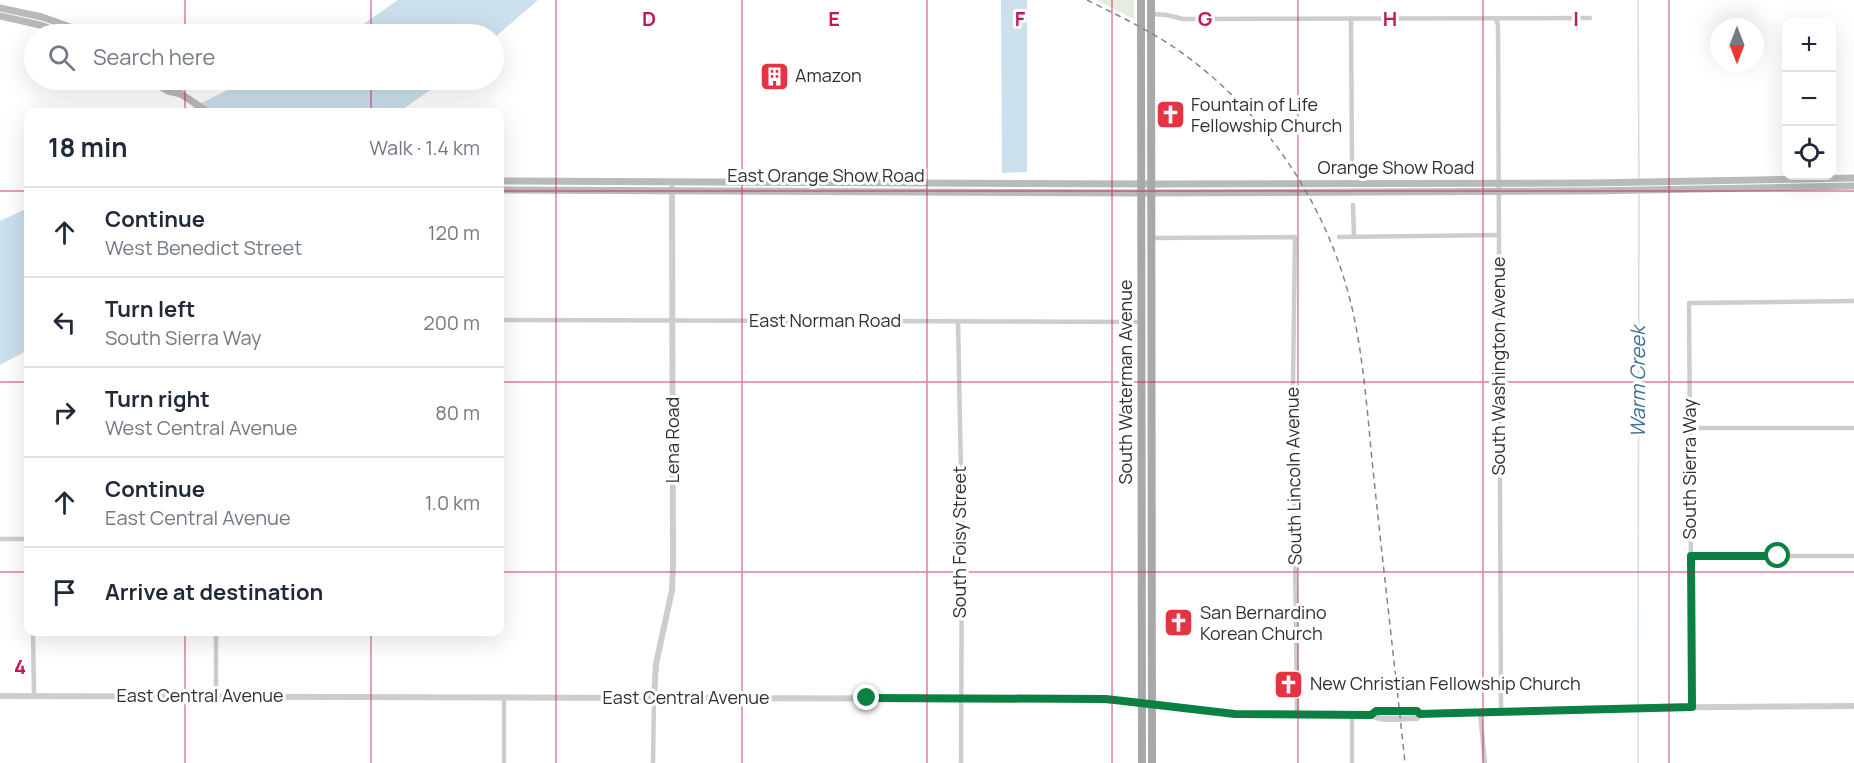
<!DOCTYPE html>
<html lang="en">
<head>
<meta charset="utf-8">
<style>
	:root { --surface:#fff; --page:#f2f2f3; --text:#1f2937; --muted:#747a83; --line:#e0e1e3 }
	body { margin:0; font-family:Manrope,sans-serif; background:var(--page); color:var(--text) }
	.controls { position:absolute; right:18px; top:18px; display:grid; overflow:hidden; border-radius:12px; box-shadow:0 6px 24px #0002 }
	.controls button { width:54px; height:54px; display:grid; place-items:center; padding:0; border:0; border-bottom:2px solid var(--line); background:var(--surface); color:var(--text); font:30px sans-serif }
	.compass { position:absolute; left:1710px; top:18px; width:54px; height:54px; border-radius:50%; background:var(--surface); box-shadow:0 6px 24px #0002; rotate:180deg }
	.stop { position:absolute; width:18px; height:18px; margin:-14px; border:4px solid #0b8043; border-radius:50%; background:#fff }
	.stop.end { background:#0b8043; border-color:#fff; box-shadow:0 2px 6px #0008 }
	.list { margin:0; padding:0; list-style:none }
	h2 { display:flex; justify-content:space-between; align-items:center; height:78px; margin:0; padding:0 24px; font-size:26px }
	h2 small { font-size:20px; font-weight:400; color:var(--muted) }
	.list li { display:grid; grid-template-columns:39px 1fr auto; gap:18px; align-items:center; box-sizing:border-box; height:90px; padding:0 24px; border-top:2px solid var(--line) }
	.list b { display:block; font-size:22px; white-space:nowrap }
	.list p { margin:0; font-size:20px; white-space:nowrap; color:var(--muted) }
	.list em { font-size:20px; font-style:normal; color:var(--muted) }
	.icon { flex:none; width:33px; height:33px; fill:none; stroke:currentColor; stroke-width:2; stroke-linecap:round; stroke-linejoin:round }
	.map { position:relative; flex:none; width:1854px; height:763px; overflow:hidden }
	.search { position:absolute; background:var(--surface); box-shadow:0 6px 24px #0002; left:24px; top:24px; width:480px; height:66px; display:flex; align-items:center; gap:15px; box-sizing:border-box; padding:0 21px; border-radius:33px; color:var(--muted); font-size:22px }
	.panel { position:absolute; background:var(--surface); box-shadow:0 6px 24px #0002; left:24px; top:108px; width:480px; height:528px; border-radius:12px }
	.map>svg:first-child { display:block }
	.green { fill:#e6edde }
	.water { fill:#cbdfec }
	.lines { fill:none; stroke-linecap:round; stroke-linejoin:round }
	.stream { stroke:#cbdfec; stroke-width:1.5 }
	.minor { stroke:#cdcdcd; stroke-width:4.5 }
	.tertiary { stroke:#cdcdcd; stroke-width:6 }
	.secondary { stroke:#bababa; stroke-width:7 }
	.primary { stroke:#a8a8a8; stroke-width:8 }
	.rail { stroke:#858585; stroke-width:1.5; stroke-dasharray:6 4.5; stroke-linecap:butt }
	.route { stroke:#0b8043; stroke-width:8 }
	.grid { fill:none; stroke:#c2185b; stroke-width:1.5; stroke-opacity:0.55 }
	.labels { text-anchor:middle; stroke-width:6; stroke-linejoin:round; paint-order:stroke }
	.poi-label { font-size:18px; fill:#303030; stroke:#fff; text-anchor:start }
	.street-label { font-size:18px; fill:#303030; stroke:#fff }
	.water-label { font-size:20px; font-style:italic; fill:#3e7193; stroke:#fff }
	.grid-label { font-size:20px; text-anchor:middle; font-weight:bold; fill:#c2185b; stroke:#fff; stroke-width:6; stroke-linejoin:round; paint-order:stroke }
</style>
</head>
<body>
<div class="map">
<svg width="1854" height="763" viewBox="0 0 1854 763">
	<rect width="100%" height="100%" fill="#fff"/>
	<path class="green" d="M1096,0h38v19z"/>
	<g class="water">
		<path d="M398,0h140l-44,38v-4h-145z"/>
		<path d="M1001,0h26v172l-25,1z"/>
		<path d="M247,80h197l-45,32h-215z"/>
		<path d="M28,208v142l-28,15v-144z"/>
	</g>
	<g class="lines">
		<g class="stream">
			<path d="M1638,0l1,180"/>
			<path d="M1638,705l1,-511"/>
			<path d="M1638,763v-53"/>
		</g>
		<g class="minor">
			<path d="M1151,14l16,1 16,4 407,-1"/>
			<path d="M1351,18l1,147"/>
			<path d="M1496,19l2,6 3,687"/>
			<path d="M1353,205l1,32"/>
			<path d="M1339,237l159,-2"/>
			<path d="M1151,238l144,-1 -2,147 4,331"/>
			<path d="M500,320l642,2"/>
			<path d="M958,321l4,205 -1,237"/>
			<path d="M1691,428h163"/>
			<path d="M0,539h28"/>
			<path d="M1691,556h163"/>
			<path d="M33,632l1,64"/>
			<path d="M216,632v64"/>
			<path d="M504,697v66"/>
			<path d="M1692,707l-3,-404 165,-2"/>
			<path d="M1480,713l5,50"/>
			<path d="M1352,715v48"/>
			<path d="M653,763l1,-66"/>
		</g>
		<g class="tertiary">
			<path d="M0,696l1071,3 71,3 93,12 136,1c12,7 32,3 46,3l3,-4"/>
			<path d="M654,697l2,-33 16,-74 1,-24 -1,-378"/>
			<path d="M1371,715l5,-4h41l3,3 189,-6 245,-2"/>
		</g>
		<g class="secondary">
			<path d="M0,8l42,9 48,17"/>
			<path d="M0,16l40,9 27,9"/>
			<path d="M150,80l18,11 13,3 27,18"/>
			<path d="M166,80l7,4 8,10"/>
			<path d="M500,181l651,3 441,-1 262,-5"/>
			<path d="M500,190l641,3 449,-2 264,-5"/>
		</g>
		<g class="primary">
			<path d="M1141,0l1,763"/>
			<path d="M1151,0l1,763"/>
		</g>
		<path class="rail" d="M1087,0c30,15 60,29 88,48 90,62 154,158 178,264 12,55 15,112 21,167 10,95 21,189 31,284"/>
	</g>
	<g class="lines">
		<path class="route" d="M867,698l239,1 129,15 136,1 5,-4h41l3,3 35,-1 237,-6 -1,-151h87"/>
	</g>
	<path class="grid" d="M185,0v34M371,0v34M556,0v763M742,0v763M927,0v763M1112,0v763M1298,0v763M1483,0v763M1669,0v763M185,80v32M371,80v32M0,191h28M500,191h1354M0,382h28M500,382h1354M0,572h28M500,572h1354M185,632v131M371,632v131"/>
	<defs>
		<symbol id="building-square" viewBox="-11 -11 22 22"><rect x="-9" y="-9" width="18" height="18" rx="4" fill="#e53441" stroke="#fff"/><path d="M-4-6H4V6H1V3H-1V6H-4ZM-2.5-4.3h1.7v1.8h-1.7ZM.8-4.3h1.7v1.8H.8ZM-2.5-1h1.7V.8h-1.7ZM.8-1h1.7V.8H.8Z" fill="#fff"/></symbol>
		<symbol id="church-square" viewBox="-11 -11 22 22"><rect x="-9" y="-9" width="18" height="18" rx="4" fill="#e53441" stroke="#fff"/><path d="M-1.2-6h2.4v3.5h3.3v2.4h-3.3V6h-2.4V-.1h-3.3v-2.4h3.3Z" fill="#fff"/></symbol>
	</defs>
	<g fill-rule="evenodd">
		<use href="#building-square" x="758" y="60" width="33" height="33"/>
		<use href="#church-square" x="1154" y="98" width="33" height="33"/>
		<use href="#church-square" x="1162" y="606" width="33" height="33"/>
		<use href="#church-square" x="1272" y="668" width="33" height="33"/>
	</g>
	<g class="labels">
		<g class="poi-label">
			<text x="795" y="82">Amazon</text>
			<text x="1191" y="111">Fountain of Life<tspan x="1191" dy="21">Fellowship Church</tspan></text>
			<text x="1200" y="619">San Bernardino<tspan x="1200" dy="21">Korean Church</tspan></text>
			<text x="1310" y="690">New Christian Fellowship Church</text>
		</g>
		<g class="street-label">
			<text x="1396" y="174">Orange Show Road</text>
			<text x="826" y="182">East Orange Show Road</text>
			<text x="825" y="327">East Norman Road</text>
			<text transform="translate(1499 366) rotate(-90)" y="6">South Washington Avenue</text>
			<text transform="translate(1126 382) rotate(-90)" y="6">South Waterman Avenue</text>
			<text transform="translate(673 440) rotate(-90)" y="6">Lena Road</text>
			<text transform="translate(1690 469) rotate(-90)" y="6">South Sierra Way</text>
			<text transform="translate(1294 476) rotate(-91)" y="6">South Lincoln Avenue</text>
			<text transform="translate(960 542) rotate(-90)" y="6">South Foisy Street</text>
			<text x="200" y="702">East Central Avenue</text>
			<text x="686" y="704">East Central Avenue</text>
		</g>
		<g class="water-label">
			<text transform="translate(1638 382) rotate(-90)" y="7">Warm Creek</text>
		</g>
	</g>
	<g class="grid-label">
		<text x="649" y="26">D</text>
		<text x="834" y="26">E</text>
		<text x="1020" y="26">F</text>
		<text x="1205" y="26">G</text>
		<text x="1390" y="26">H</text>
		<text x="1576" y="26">I</text>
		<text x="20" y="674">4</text>
	</g>
</svg>
<div class="controls">
<button>+</button>
<button>−</button>
<button><svg class="icon" aria-label="locate" viewBox="0 0 24 24"><circle cx="12" cy="12" r="6"/><path d="M12 2v4M12 18v4M2 12h4M18 12h4"/></svg></button>
</div>
<svg class="compass" viewBox="-18 -18 36 36"><path d="M0-13l5 13h-10z" fill="#e53935"/><path d="M0 13l5-13h-10z" fill="#747a83"/></svg>
<div class="stop" style="left:1778px;top:556px"></div>
<div class="stop end" style="left:867px;top:698px"></div>
<div class="search"><svg class="icon" aria-label="search" viewBox="0 0 24 24"><circle cx="10" cy="10" r="6"/><path d="M15 15l6 6"/></svg>Search here</div>
<section class="panel">
<h2>18 min<small>Walk · 1.4 km</small></h2>
<ul class="list">
<li><svg class="icon" aria-label="ahead" viewBox="0 0 24 24"><path d="M12 20V5M6 11l6-6 6 6"/></svg><div><b>Continue</b><p>West Benedict Street</p></div><em>120 m</em></li>
<li><svg class="icon" aria-label="left" viewBox="0 0 24 24"><path d="M17 20v-9H6M10 6l-5 5 5 5"/></svg><div><b>Turn left</b><p>South Sierra Way</p></div><em>200 m</em></li>
<li><svg class="icon" aria-label="right" viewBox="0 0 24 24"><path d="M7 20v-9h11M14 6l5 5-5 5"/></svg><div><b>Turn right</b><p>West Central Avenue</p></div><em>80 m</em></li>
<li><svg class="icon" aria-label="ahead" viewBox="0 0 24 24"><path d="M12 20V5M6 11l6-6 6 6"/></svg><div><b>Continue</b><p>East Central Avenue</p></div><em>1.0 km</em></li>
<li><svg class="icon" aria-label="arrive" viewBox="0 0 24 24"><path d="M6 21V4h12l-3 4 3 4H6"/></svg><div><b>Arrive at destination</b></div></li>
</ul>
</section>
</div>
</body>
</html>
